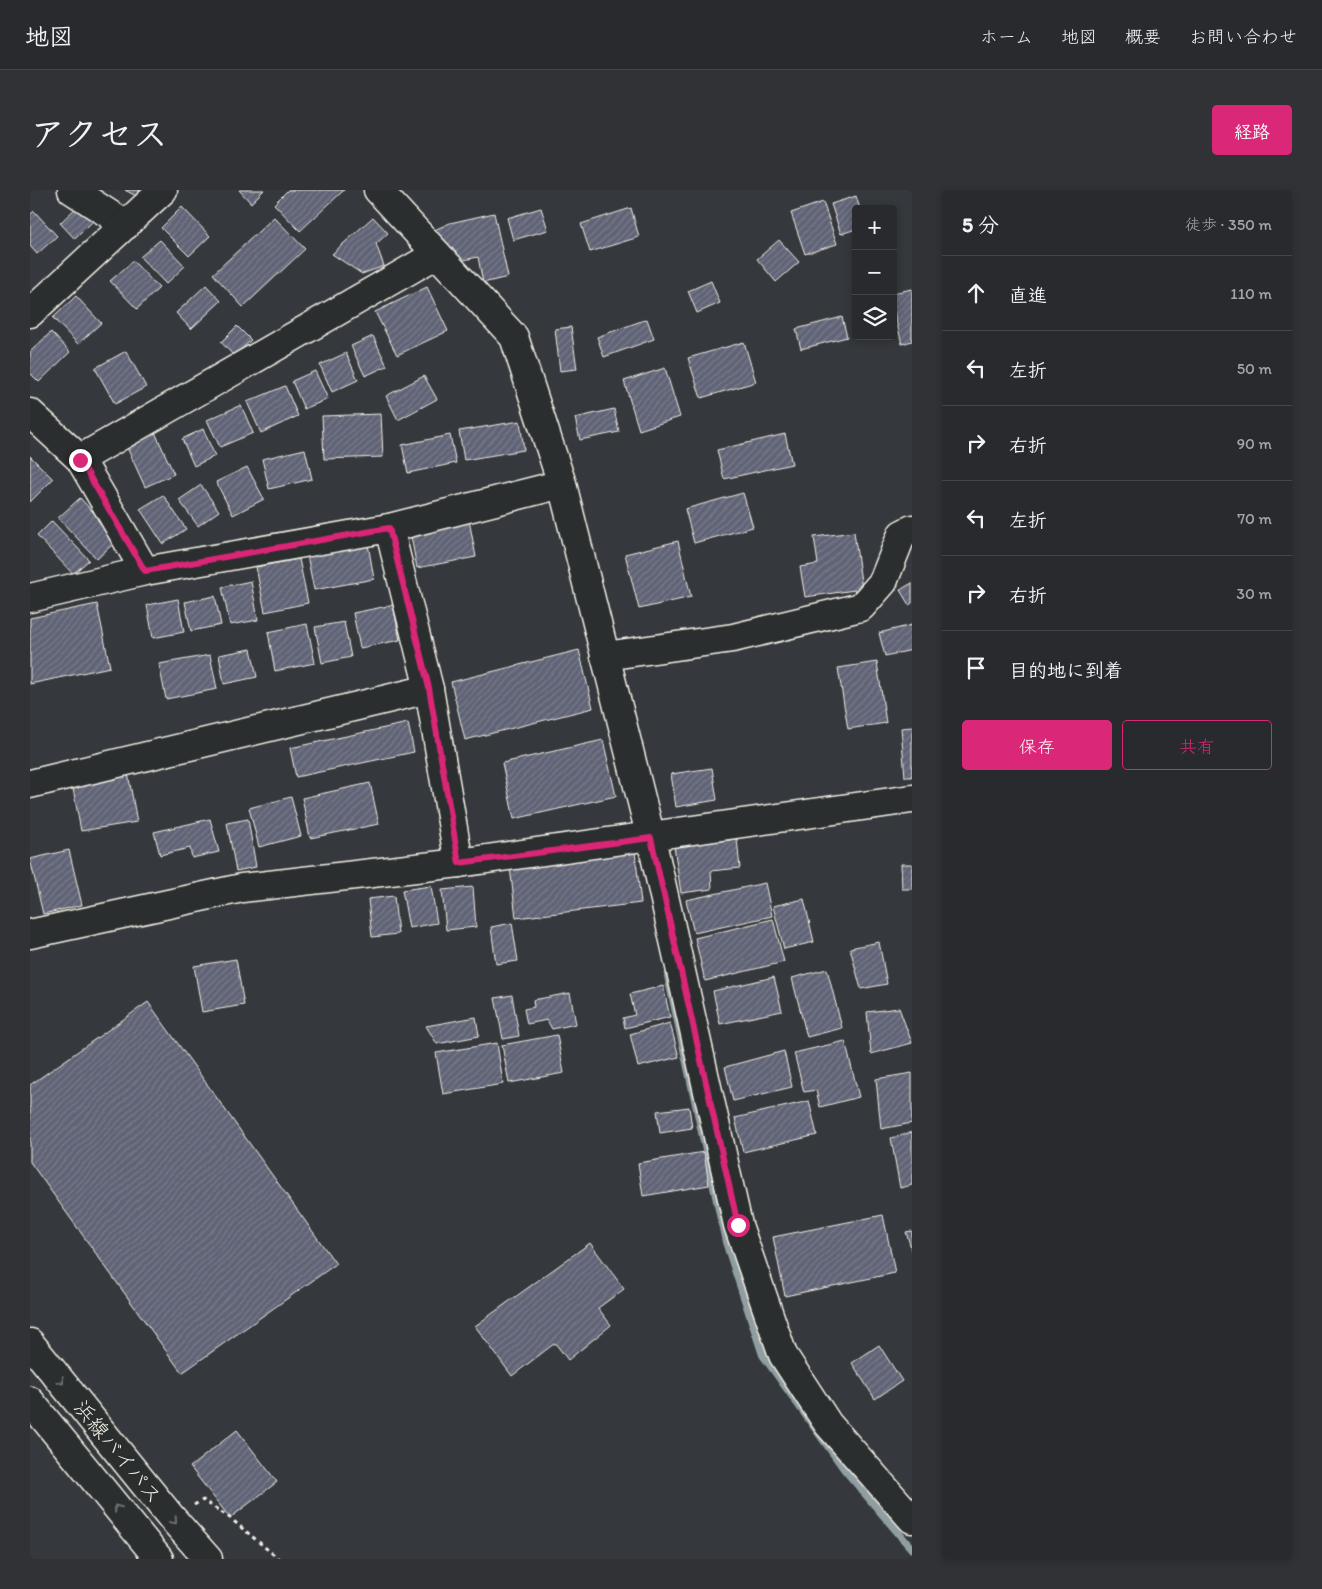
<!DOCTYPE html>
<html lang="ja">
<head>
<meta charset="utf-8">
<style>
	:root { --surface:#282a2d; --page:#303235; --text:#f1f3f6; --muted:#a5a7aa; --line:#444649; --accent:#db2777 }
	body { margin:0; font-family:Itim,"Klee One",sans-serif; background:var(--page); color:var(--text) }
	.controls { position:absolute; right:15px; top:15px; display:grid; overflow:hidden; border-radius:5px; box-shadow:0 2px 8px #0003 }
	.controls button { width:45px; height:45px; display:grid; place-items:center; padding:0; border:0; border-bottom:1px solid var(--line); background:var(--surface); color:var(--text); font:25px sans-serif }
	.stop { position:absolute; width:15px; height:15px; margin:-11px; border:4px solid #db2777; border-radius:50%; background:#fff }
	.stop.end { background:#db2777; border-color:#fff; box-shadow:0 1px 5px #0008 }
	.list { margin:0; padding:0; list-style:none }
	h2 { display:flex; justify-content:space-between; align-items:center; height:65px; margin:0; padding:0 20px; font-size:21px }
	h2 small { font-size:16px; font-weight:400; color:var(--muted) }
	.list li { display:grid; grid-template-columns:32px 1fr auto; gap:15px; align-items:center; box-sizing:border-box; height:75px; padding:0 20px; border-top:1px solid var(--line) }
	.list b { display:block; font-size:19px; white-space:nowrap }
	.list em { font-size:16px; font-style:normal; color:var(--muted) }
	.actions { display:flex; gap:10px; padding:15px 20px }
	.actions a { flex:1; padding:11px 0; border:1px solid var(--accent); border-radius:5px; text-align:center; font-size:18px; color:var(--accent) }
	.actions .main { background:var(--accent); color:#fff }
	.icon { flex:none; width:28px; height:28px; fill:none; stroke:currentColor; stroke-width:2; stroke-linecap:round; stroke-linejoin:round }
	.map { position:relative; flex:none; width:882px; height:1369px; overflow:hidden; border-radius:5px }
	header { display:flex; align-items:center; gap:30px; box-sizing:border-box; height:70px; padding:0 25px; background:var(--surface); border-bottom:1px solid var(--line) }
	header strong { font-size:24px }
	nav { display:flex; gap:28px; margin-inline-start:auto; font-size:18px }
	.intro { display:flex; align-items:center; justify-content:space-between; box-sizing:border-box; height:120px; padding:0 30px }
	h1 { margin:0; font-size:35px }
	.button { padding:12px 22px; border-radius:5px; background:var(--accent); color:#fff; font-size:18px; font-weight:700 }
	main { display:flex; gap:30px; padding:0 30px }
	aside { flex:1; background:var(--surface); border-radius:5px; box-shadow:0 2px 8px #0003 }
	.map>svg:first-child { display:block }
	.lines { fill:none; stroke-linecap:round; stroke-linejoin:round }
	.stream { stroke:#909ea1; stroke-width:8 }
	.building { fill:url(#building-hatch); stroke:#f4f1e8 }
	.minor-casing { stroke:#f4f1e8; stroke-width:31 }
	.highway-casing { stroke:#f4f1e8; stroke-width:31 }
	.path { stroke:#f4f1e8; stroke-width:3; stroke-dasharray:4 4; stroke-linecap:butt }
	.minor { stroke:#2a2d2e; stroke-width:28 }
	.highway { stroke:#2a2d2e; stroke-width:28 }
	.oneway { stroke:#71726f }
	.route { stroke:#db2777; stroke-width:6 }
	.labels { text-anchor:middle; stroke-width:4; stroke-linejoin:round; paint-order:stroke }
	.street-label { font-size:21px; fill:#f4f1e8; stroke:#2a2d2e }
</style>
</head>
<body>
<header>
<strong>地図</strong>
<nav><a>ホーム</a><a>地図</a><a>概要</a><a>お問い合わせ</a></nav>
</header>
<div class="intro"><h1>アクセス</h1><a class="button">経路</a></div>
<main>
<div class="map">
<svg width="882" height="1369" viewBox="0 0 882 1369">
	<defs>
		<pattern id="building-hatch" width="6" height="6" patternUnits="userSpaceOnUse" patternTransform="scale(1.25)"><rect width="6" height="6" fill="#606476"/><path d="M-1 1l2-2M0 6l6-6M5 7l2-2" fill="none" stroke="#777b8a"/></pattern>
	</defs>
	<rect width="100%" height="100%" fill="#35383c"/>
	<filter id="ink" filterUnits="userSpaceOnUse"><feTurbulence type="fractalNoise" baseFrequency=".02" numOctaves="2"/><feDisplacementMap in="SourceGraphic" scale="10" xChannelSelector="R" yChannelSelector="G"/><feConvolveMatrix kernelMatrix="1 2 1 2 8 2 1 2 1" color-interpolation-filters="sRGB"/></filter>
	<g filter="url(#ink)">
		<g class="lines">
			<path class="stream" d="M638,786l58,266 37,113 82,115 67,79"/>
		</g>
		<g class="building">
			<path d="M95,0h15l-4,6z"/>
			<path d="M209,0h25l-13,13z"/>
			<path d="M258,0h56l-44,41 -26,-27z"/>
			<path d="M826,6l4,13h-4v20l-15,5 -10,-30z"/>
			<path d="M793,12l14,42 -32,10 -14,-41z"/>
			<path d="M51,13l15,15 -21,21 -15,-16z"/>
			<path d="M152,17l28,29 -21,20 -28,-28z"/>
			<path d="M511,18l7,22 -35,10 -6,-22z"/>
			<path d="M601,18l8,29 -49,15 -9,-28z"/>
			<path d="M4,21l23,25 -20,18 -7,-8v-31z"/>
			<path d="M464,23l14,64 -25,6 -5,-26 -19,4 -27,-30 18,-8z"/>
			<path d="M244,27l31,32 -62,58 -30,-33z"/>
			<path d="M343,27l15,16 -12,11 8,22 -22,8 -30,-20z"/>
			<path d="M130,50l25,26 -19,18 -26,-27z"/>
			<path d="M749,50l20,22 -23,20 -19,-23z"/>
			<path d="M103,71l26,27 -22,21 -27,-28z"/>
			<path d="M681,91l9,22 -23,10 -9,-22z"/>
			<path d="M176,95l15,16 -30,28 -15,-16z"/>
			<path d="M397,97l21,44 -51,24 -22,-43z"/>
			<path d="M882,99v52l-10,3 -9,-36v-15z"/>
			<path d="M46,106l25,27 -23,21 -25,-26z"/>
			<path d="M812,127l5,20 -46,12 -5,-20z"/>
			<path d="M617,129l7,20 -50,18 -7,-20z"/>
			<path d="M207,136l14,14 -17,16 -13,-14z"/>
			<path d="M541,137l6,42 -17,2 -5,-42z"/>
			<path d="M21,142l19,20 -31,30 -9,-9v-21z"/>
			<path d="M343,146l14,30 -22,10 -14,-30z"/>
			<path d="M714,152l12,40 -55,16 -13,-40z"/>
			<path d="M96,161l20,36 -31,17 -20,-36z"/>
			<path d="M316,163l12,27 -26,12 -12,-27z"/>
			<path d="M635,178l15,49 -41,13 -15,-49z"/>
			<path d="M285,181l13,28 -24,10 -12,-28z"/>
			<path d="M394,186l13,23 -39,21 -12,-24z"/>
			<path d="M255,196l13,30 -37,17 -14,-31z"/>
			<path d="M211,215l12,28 -33,14 -13,-27z"/>
			<path d="M584,219l5,23 -39,8 -5,-22z"/>
			<path d="M351,224l2,43 -59,2 -2,-43z"/>
			<path d="M490,231l4,29 -60,10 -5,-29z"/>
			<path d="M173,239l12,27 -21,10 -12,-27z"/>
			<path d="M124,240l20,44 -29,13 -20,-44z"/>
			<path d="M755,244l7,30 -68,15 -7,-29z"/>
			<path d="M420,245l6,28 -48,10 -6,-28z"/>
			<path d="M275,259l7,30 -43,10 -7,-30z"/>
			<path d="M0,266l23,23 -23,23z"/>
			<path d="M217,277l17,32 -31,16 -17,-33z"/>
			<path d="M171,295l18,26 -21,15 -19,-26z"/>
			<path d="M713,303l10,34 -59,16 -9,-34z"/>
			<path d="M133,305l23,34 -23,15 -23,-35z"/>
			<path d="M50,308l38,41 -21,20 -39,-41z"/>
			<path d="M439,330l7,37 -59,11 -7,-37z"/>
			<path d="M22,331l37,39 -16,14 -36,-38z"/>
			<path d="M824,342l8,57 -57,8 -5,-30 18,-3 -4,-27z"/>
			<path d="M648,351l13,56 -52,12 -14,-55z"/>
			<path d="M338,354l6,35 -60,11 -7,-35z"/>
			<path d="M269,369l9,44 -43,9 -9,-45z"/>
			<path d="M221,391l7,39 -28,5 -8,-38z"/>
			<path d="M882,393v20l-3,2 -9,-15z"/>
			<path d="M185,406l6,29 -30,6 -6,-29z"/>
			<path d="M148,409l6,33 -31,6 -6,-33z"/>
			<path d="M67,414l13,63 -80,17v-66z"/>
			<path d="M363,415l7,35 -40,8 -7,-35z"/>
			<path d="M314,432l7,35 -29,6 -7,-36z"/>
			<path d="M277,434l8,39 -40,8 -7,-39z"/>
			<path d="M882,435v25l-27,6 -6,-23z"/>
			<path d="M221,459l6,28 -33,7 -5,-29z"/>
			<path d="M549,460l14,58 -128,32 -14,-58z"/>
			<path d="M180,465l7,34 -51,10 -7,-35z"/>
			<path d="M847,472l9,61 -38,6 -10,-61z"/>
			<path d="M378,533l6,29 -118,25 -6,-29z"/>
			<path d="M882,537v50h-7l-4,-49z"/>
			<path d="M573,550l13,56 -102,23 -12,-56z"/>
			<path d="M682,578l5,32 -41,7 -5,-33z"/>
			<path d="M98,583l9,49 -56,9 -9,-48z"/>
			<path d="M340,593l9,41 -69,14 -8,-40z"/>
			<path d="M261,607l10,39 -42,11 -10,-39z"/>
			<path d="M180,629l9,33 -27,6 -2,-10 -30,7 -6,-23z"/>
			<path d="M218,629l8,48 -20,4 -9,-48z"/>
			<path d="M707,649l3,29 -29,3 1,18 -31,4 -7,-47z"/>
			<path d="M39,660l13,55 -39,9 -13,-55z"/>
			<path d="M605,662l6,51 -125,15 -6,-51z"/>
			<path d="M871,674h11v25h-10z"/>
			<path d="M735,693l7,33 -78,17 -8,-33z"/>
			<path d="M401,696l6,37 -28,5 -7,-38z"/>
			<path d="M443,697l3,40 -30,3 -4,-40z"/>
			<path d="M364,706l4,38 -26,3 -4,-38z"/>
			<path d="M774,709l10,43 -30,7 -11,-43z"/>
			<path d="M743,729l11,43 -79,19 -10,-43z"/>
			<path d="M482,733l6,38 -22,3 -5,-37z"/>
			<path d="M849,752l8,42 -26,5 -11,-41z"/>
			<path d="M206,769l8,46 -42,7 -8,-46z"/>
			<path d="M797,779l15,59 -35,9 -15,-59z"/>
			<path d="M744,787l8,34 -62,13 -7,-33z"/>
			<path d="M633,796l7,31 -45,11 -2,-10 12,-3 -5,-21z"/>
			<path d="M540,803l6,31 -24,5 -5,-9 -20,4 -3,-15 10,-2 -1,-7z"/>
			<path d="M482,805l7,41 -16,3 -8,-41z"/>
			<path d="M118,812l188,262 -154,109 -152,-211v-77z"/>
			<path d="M869,818l13,35 -41,11 -4,-42z"/>
			<path d="M446,827l3,19 -42,8 -11,-18z"/>
			<path d="M640,833l9,34 -41,10 -8,-33z"/>
			<path d="M527,845l7,38 -55,10 -7,-38z"/>
			<path d="M815,851l14,56 -39,10 -4,-17 -12,2 -10,-39z"/>
			<path d="M467,853l6,41 -60,10 -7,-41z"/>
			<path d="M754,861l8,36 -59,14 -8,-34z"/>
			<path d="M882,883v50l-31,6 -5,-50z"/>
			<path d="M779,911l8,34 -74,17 -8,-34z"/>
			<path d="M659,917l3,21 -32,5 -3,-22z"/>
			<path d="M882,942v53l-12,3 -9,-50z"/>
			<path d="M674,962l5,33 -66,11 -5,-33z"/>
			<path d="M853,1025l12,58 -110,23 -12,-59z"/>
			<path d="M882,1041v20l-6,-19z"/>
			<path d="M560,1053l34,46 -26,19 13,17 -43,35 -13,-17 -43,33 -37,-50z"/>
			<path d="M849,1155l23,36 -27,18 -23,-36z"/>
			<path d="M207,1240l40,52 -47,36 -40,-51z"/>
		</g>
		<g class="lines">
			<defs>
				<g id="minor">
					<path d="M42,0l54,35"/>
					<path d="M348,0l136,147 48,147 89,354 87,387 45,130 45,69 84,95"/>
					<path d="M0,123l133,-123"/>
					<path d="M0,223l50,46 65,112"/>
					<path d="M50,269l357,-205"/>
					<path d="M359,338l40,161 30,174"/>
					<path d="M0,408l115,-27 244,-43 173,-44"/>
					<path d="M575,466l128,-18 128,-31 22,-25 19,-48 10,-5"/>
					<path d="M0,594l399,-95"/>
					<path d="M0,744l212,-46 217,-25 453,-64"/>
				</g>
				<g id="highway">
					<path d="M0,1153l141,174 37,42"/>
					<path d="M0,1211l129,158"/>
				</g>
			</defs>
			<use href="#minor" class="minor-casing"/>
			<use href="#highway" class="highway-casing"/>
			<path class="path" d="M164,1315l9,-5 27,18 49,41"/>
			<use href="#minor" class="minor"/>
			<use href="#highway" class="highway"/>
		</g>
		<defs><path id="oneway-chevron" d="M-2-3.5L2.5 0L-2 3.5" fill="none" stroke-width="1.6" stroke-linecap="round" stroke-linejoin="round" transform="scale(1.25)"/></defs>
		<g class="oneway">
			<use href="#oneway-chevron" transform="translate(31 1191) rotate(51)"/>
			<use href="#oneway-chevron" transform="translate(87 1318) rotate(-129)"/>
			<use href="#oneway-chevron" transform="translate(144 1331) rotate(49)"/>
		</g>
	</g>
	<g class="lines" filter="url(#ink)">
		<path class="route" d="M50,270l65,111 244,-43 40,160 30,175 192,-25 87,387"/>
	</g>
	<g class="labels">
		<g class="street-label">
			<text transform="translate(88 1262) rotate(51)" y="7">浜線バイパス</text>
		</g>
	</g>
</svg>
<div class="controls">
<button>+</button>
<button>−</button>
<button><svg class="icon" aria-label="layers" viewBox="0 0 24 24"><path d="M12 4l9 5-9 5-9-5zM3 14l9 5 9-5"/></svg></button>
</div>
<div class="stop" style="left:708px;top:1035px"></div>
<div class="stop end" style="left:50px;top:270px"></div>
</div>
<aside>
<h2>5 分<small>徒歩 · 350 m</small></h2>
<ul class="list">
<li><svg class="icon" aria-label="ahead" viewBox="0 0 24 24"><path d="M12 20V5M6 11l6-6 6 6"/></svg><div><b>直進</b></div><em>110 m</em></li>
<li><svg class="icon" aria-label="left" viewBox="0 0 24 24"><path d="M17 20v-9H6M10 6l-5 5 5 5"/></svg><div><b>左折</b></div><em>50 m</em></li>
<li><svg class="icon" aria-label="right" viewBox="0 0 24 24"><path d="M7 20v-9h11M14 6l5 5-5 5"/></svg><div><b>右折</b></div><em>90 m</em></li>
<li><svg class="icon" aria-label="left" viewBox="0 0 24 24"><path d="M17 20v-9H6M10 6l-5 5 5 5"/></svg><div><b>左折</b></div><em>70 m</em></li>
<li><svg class="icon" aria-label="right" viewBox="0 0 24 24"><path d="M7 20v-9h11M14 6l5 5-5 5"/></svg><div><b>右折</b></div><em>30 m</em></li>
<li><svg class="icon" aria-label="arrive" viewBox="0 0 24 24"><path d="M6 21V4h12l-3 4 3 4H6"/></svg><div><b>目的地に到着</b></div></li>
</ul>
<div class="actions"><a class="main">保存</a><a>共有</a></div>
</aside>
</main>
</body>
</html>
